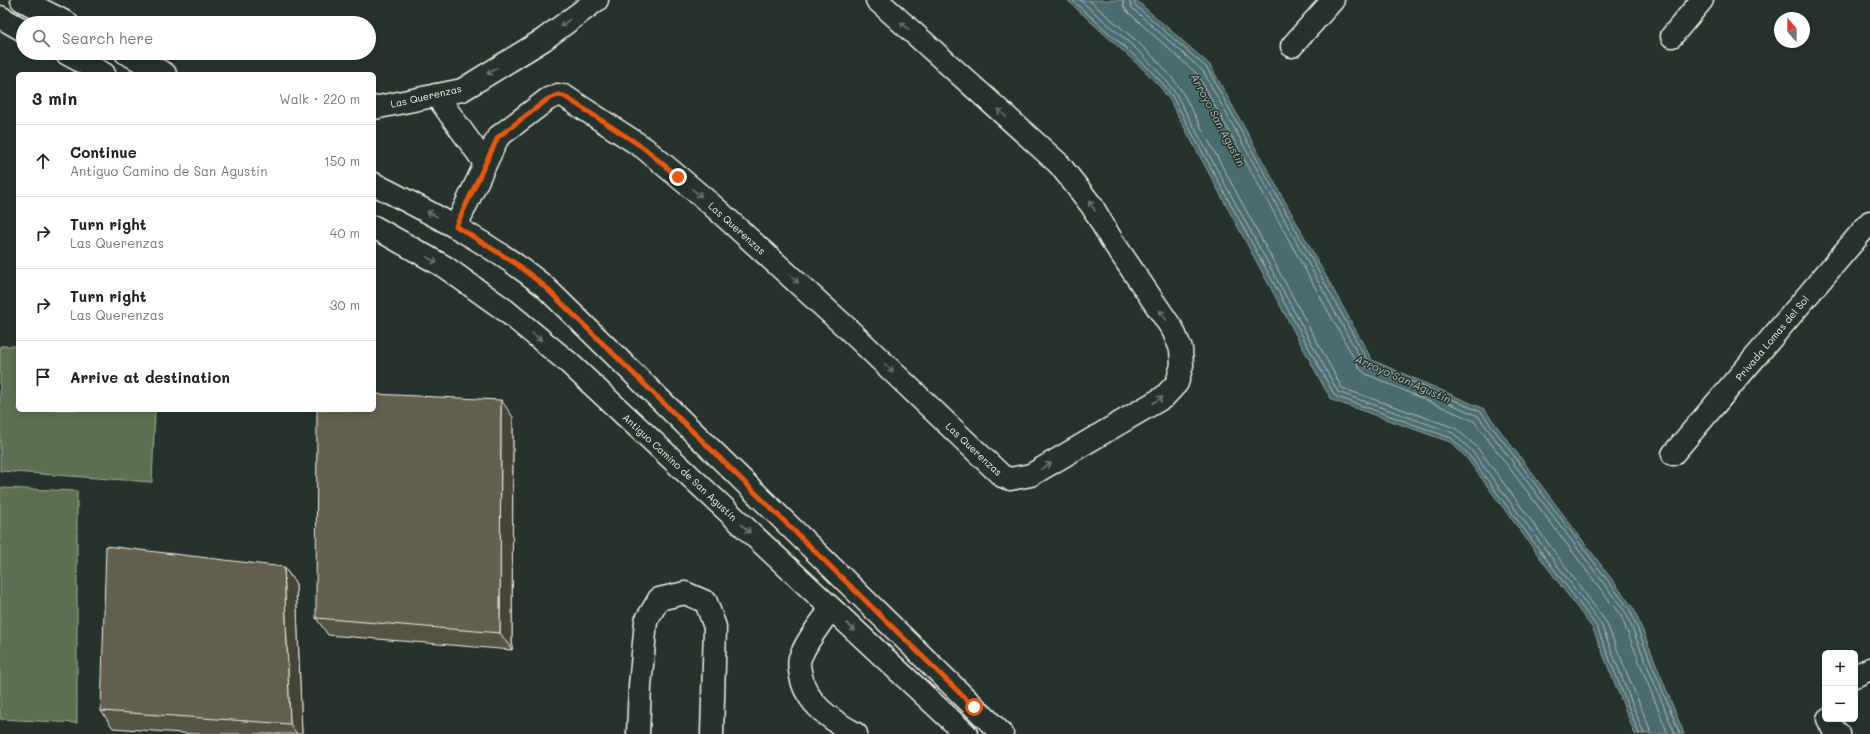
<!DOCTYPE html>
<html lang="en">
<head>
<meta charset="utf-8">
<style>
	:root { --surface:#fff; --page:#f6f6f6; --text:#222; --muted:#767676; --line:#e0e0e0 }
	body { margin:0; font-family:Mali,sans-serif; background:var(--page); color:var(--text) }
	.controls { position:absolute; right:12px; bottom:12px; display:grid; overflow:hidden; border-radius:6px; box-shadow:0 2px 6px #0003 }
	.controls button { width:36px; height:36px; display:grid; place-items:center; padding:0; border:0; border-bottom:1px solid var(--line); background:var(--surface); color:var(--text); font:20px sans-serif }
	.compass { position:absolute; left:1774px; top:12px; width:36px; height:36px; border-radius:50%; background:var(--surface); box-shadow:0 2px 6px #0003; rotate:339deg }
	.stop { position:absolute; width:12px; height:12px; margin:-9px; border:3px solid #ea580c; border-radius:50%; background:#fff }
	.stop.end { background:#ea580c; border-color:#fff; box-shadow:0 1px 4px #0008 }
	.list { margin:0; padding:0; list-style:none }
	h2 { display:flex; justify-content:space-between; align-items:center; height:52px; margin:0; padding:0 16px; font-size:17px }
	h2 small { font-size:13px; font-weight:400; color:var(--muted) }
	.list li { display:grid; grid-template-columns:26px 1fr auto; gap:12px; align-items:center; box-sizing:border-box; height:72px; padding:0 16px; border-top:1px solid var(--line) }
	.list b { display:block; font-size:15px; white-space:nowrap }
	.list p { margin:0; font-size:13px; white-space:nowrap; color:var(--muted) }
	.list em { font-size:13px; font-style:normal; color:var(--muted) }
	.icon { flex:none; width:22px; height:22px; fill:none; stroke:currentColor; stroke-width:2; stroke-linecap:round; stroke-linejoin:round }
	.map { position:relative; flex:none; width:1870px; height:734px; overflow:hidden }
	.search { position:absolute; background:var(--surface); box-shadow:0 2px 6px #0003; left:16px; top:16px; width:360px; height:44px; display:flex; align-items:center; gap:10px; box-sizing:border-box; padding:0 14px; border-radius:22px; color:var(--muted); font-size:15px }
	.panel { position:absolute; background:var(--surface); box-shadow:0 2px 6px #0003; left:16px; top:72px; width:360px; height:340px; border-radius:6px }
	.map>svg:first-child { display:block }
	.green { fill:#5d6f51; stroke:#a8b09c }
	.water { fill:#496c6f; stroke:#8da19f }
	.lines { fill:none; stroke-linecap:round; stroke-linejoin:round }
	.shore { stroke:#b0bcb8; stroke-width:1 }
	.minor-casing { stroke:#f4f1e8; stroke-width:25 }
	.minor { stroke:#26332d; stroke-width:22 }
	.wall { fill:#555342; stroke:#f4f1e8 }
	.shaded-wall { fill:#454436; stroke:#f4f1e8 }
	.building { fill:#63614d; stroke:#f4f1e8 }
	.oneway { stroke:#6e766e }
	.route { stroke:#ea580c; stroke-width:5 }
	.labels { text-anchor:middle; stroke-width:3; stroke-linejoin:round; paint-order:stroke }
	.street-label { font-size:10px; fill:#f4f1e8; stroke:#26332d }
	.water-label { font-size:11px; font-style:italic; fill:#b0bcb8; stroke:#26332d }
</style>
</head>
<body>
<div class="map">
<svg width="1870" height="734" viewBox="0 0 1870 734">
	<rect width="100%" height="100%" fill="#26332d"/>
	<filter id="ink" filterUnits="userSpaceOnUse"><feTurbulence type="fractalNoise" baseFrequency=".025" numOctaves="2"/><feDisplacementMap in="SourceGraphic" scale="8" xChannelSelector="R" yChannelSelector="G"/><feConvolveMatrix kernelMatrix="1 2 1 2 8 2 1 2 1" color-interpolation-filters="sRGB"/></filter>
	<g filter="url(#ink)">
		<g class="green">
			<path d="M0,346h18v64h137l-3,72 -152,-11z"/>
			<path d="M0,488l77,3v232l-77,-4z"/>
		</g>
		<path class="water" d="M1067,0h69l74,65 162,295 112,49 150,200 50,125h-49l-42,-105 -128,-173 -15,-14 -118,-42 -8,-13 -155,-288 -8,-11 -17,-18z"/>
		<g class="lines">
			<g class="shore">
				<path d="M1072,0l75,67 17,18 8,11 163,300 116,42 17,16 129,173 42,107"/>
				<path d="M1080,0c31,28 73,59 96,94l162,298 115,41 19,18 129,173 43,110"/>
				<path d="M1089,0c31,28 69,55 92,90l161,298 113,40 22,19 129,175 43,105 1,7"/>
				<path d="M1123,0l1,7 4,5 70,63 162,294 6,5 108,47 147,195 47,118"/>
				<path d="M1129,0l3,8 71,63 161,294 114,51 148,197 49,121"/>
				<path d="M1134,0l1,5 72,63 161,294 113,50 149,198 50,124"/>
			</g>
			<defs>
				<g id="minor">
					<path d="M22,0l45,23"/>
					<path d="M0,17l23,13"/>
					<path d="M1672,36l30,-36"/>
					<path d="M1292,46l41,-46"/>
					<path d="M66,53l38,21"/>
					<path d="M126,53l39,21"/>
					<path d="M436,95l49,68"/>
					<path d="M374,108l88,-18 81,-50 54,-40"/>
					<path d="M374,184c59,30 118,60 170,102l458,448"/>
					<path d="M456,226l42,-89 50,-38 10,-4 6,1 80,52 68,57 136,124 154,147 8,3 21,-4 133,-78 13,-14 5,-18 -1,-16 -8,-19 -62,-91 -19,-33 -33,-42 -182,-164"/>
					<path d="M374,227l71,40 60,43 64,53 397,371"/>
					<path d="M1673,454l197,-232"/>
					<path d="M831,609c-11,15 -24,31 -31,49 -2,5 0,13 1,18 5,28 32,45 55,58"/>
					<path d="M1855,676l15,-7"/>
					<path d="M1828,719l5,10 6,5"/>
					<path d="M638,734l2,-48 6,-65 13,-22 26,-6 21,9 9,25 -3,107"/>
				</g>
			</defs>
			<use href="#minor" class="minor-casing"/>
			<use href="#minor" class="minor"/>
		</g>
		<g class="wall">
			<path d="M513,417l-1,233 -184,-15 -12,-17z"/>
			<path d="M284,567l12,17 6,150h-107l-82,-6 -12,-17z"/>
		</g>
		<g class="shaded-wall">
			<path d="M501,400l12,17 -1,233 -12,-17z"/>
			<path d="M284,567l12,17 6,150h-5l-7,-10z"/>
		</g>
		<g class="building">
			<path d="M374,394l127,6 -1,233 -184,-15 1,-208h57z"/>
			<path d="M106,546l178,21 6,157 -189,-13z"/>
		</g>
		<defs><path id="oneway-shaft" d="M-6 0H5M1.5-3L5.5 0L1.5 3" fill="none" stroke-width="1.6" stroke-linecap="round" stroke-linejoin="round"/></defs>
		<g class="oneway">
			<use href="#oneway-shaft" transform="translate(565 23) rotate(143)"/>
			<use href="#oneway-shaft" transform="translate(905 26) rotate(-138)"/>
			<use href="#oneway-shaft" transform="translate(492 71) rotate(148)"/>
			<use href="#oneway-shaft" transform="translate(1002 113) rotate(-138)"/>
			<use href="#oneway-shaft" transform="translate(697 193) rotate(40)"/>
			<use href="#oneway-shaft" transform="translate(1092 206) rotate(-123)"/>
			<use href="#oneway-shaft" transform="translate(432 214) rotate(-153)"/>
			<use href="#oneway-shaft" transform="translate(432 260) rotate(30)"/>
			<use href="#oneway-shaft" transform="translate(794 279) rotate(42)"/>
			<use href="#oneway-shaft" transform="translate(1163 315) rotate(-124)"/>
			<use href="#oneway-shaft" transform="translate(537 337) rotate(40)"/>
			<use href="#oneway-shaft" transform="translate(889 368) rotate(44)"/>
			<use href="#oneway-shaft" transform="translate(1158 400) rotate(-31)"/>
			<use href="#oneway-shaft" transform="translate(1046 466) rotate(-31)"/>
			<use href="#oneway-shaft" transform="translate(746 529) rotate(43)"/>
			<use href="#oneway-shaft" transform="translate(851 627) rotate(43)"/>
		</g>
	</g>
	<g class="lines" filter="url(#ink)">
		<path class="route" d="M678,177l-34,-29 -80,-52 -6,-1 -10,4 -50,38 -42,89 62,39 26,21 430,421"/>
	</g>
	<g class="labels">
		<g class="street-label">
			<text transform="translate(426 96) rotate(-13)" y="4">Las Querenzas</text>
			<text transform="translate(737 228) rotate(42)" y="4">Las Querenzas</text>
			<text transform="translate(1772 338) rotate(-50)" y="4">Privada Lomas del Sol</text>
			<text transform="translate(974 449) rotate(43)" y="4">Las Querenzas</text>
			<text transform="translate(680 467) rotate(43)" y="4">Antiguo Camino de San Agustín</text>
		</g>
		<g class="water-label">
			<text transform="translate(1218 120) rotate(62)" y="4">Arroyo San Agustin</text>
			<text transform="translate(1403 379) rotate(24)" y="4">Arroyo San Agustin</text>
		</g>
	</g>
</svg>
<div class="controls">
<button>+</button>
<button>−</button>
</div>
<svg class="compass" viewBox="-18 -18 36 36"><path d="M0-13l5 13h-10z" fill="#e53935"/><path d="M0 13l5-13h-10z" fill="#767676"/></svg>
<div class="stop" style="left:974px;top:707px"></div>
<div class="stop end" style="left:678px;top:177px"></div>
<div class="search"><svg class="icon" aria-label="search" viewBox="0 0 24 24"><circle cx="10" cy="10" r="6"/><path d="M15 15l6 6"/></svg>Search here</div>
<section class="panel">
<h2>3 min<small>Walk · 220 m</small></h2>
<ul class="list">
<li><svg class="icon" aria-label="ahead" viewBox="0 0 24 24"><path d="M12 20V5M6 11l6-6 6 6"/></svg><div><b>Continue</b><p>Antiguo Camino de San Agustín</p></div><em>150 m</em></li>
<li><svg class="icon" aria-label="right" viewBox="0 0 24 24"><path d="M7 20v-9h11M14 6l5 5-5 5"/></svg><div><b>Turn right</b><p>Las Querenzas</p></div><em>40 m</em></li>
<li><svg class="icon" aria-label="right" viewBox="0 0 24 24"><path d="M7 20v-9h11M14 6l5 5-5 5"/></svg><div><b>Turn right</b><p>Las Querenzas</p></div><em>30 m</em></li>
<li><svg class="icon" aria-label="arrive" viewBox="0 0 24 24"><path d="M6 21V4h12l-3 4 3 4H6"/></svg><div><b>Arrive at destination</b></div></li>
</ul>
</section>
</div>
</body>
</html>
